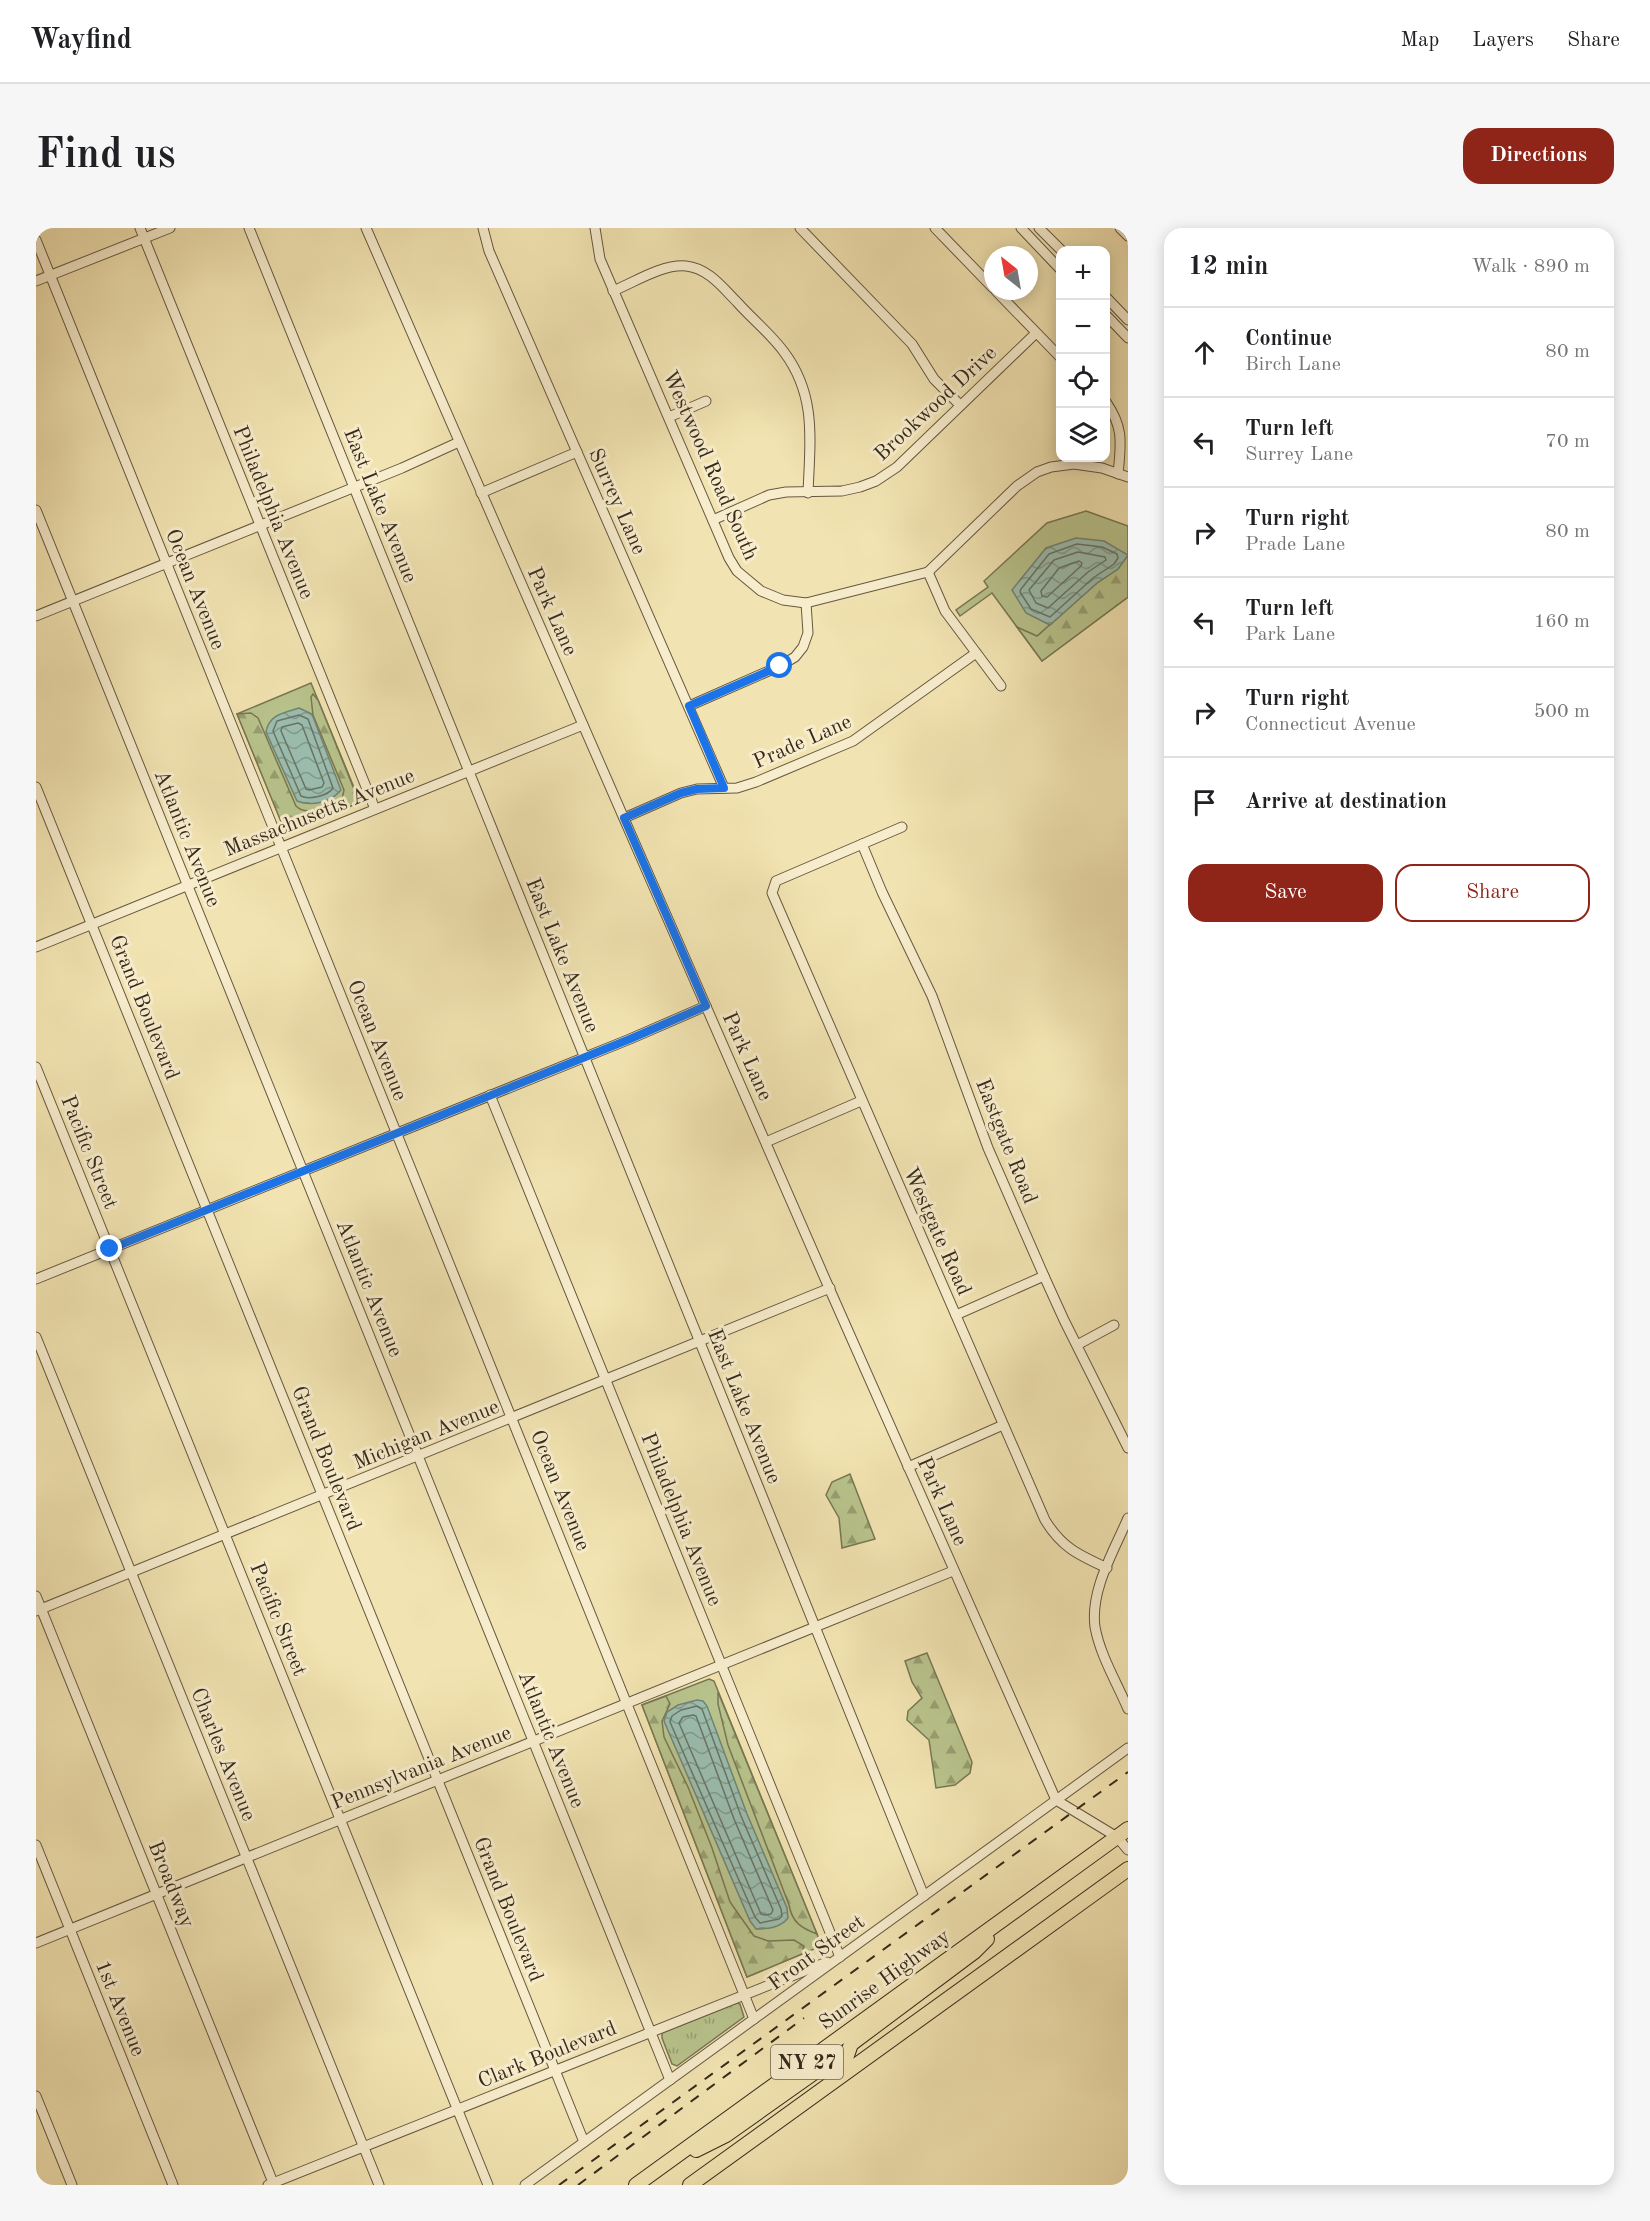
<!DOCTYPE html>
<html lang="en">
<head>
<meta charset="utf-8">
<style>
	:root { --surface:#fff; --page:#f6f6f6; --text:#202124; --muted:#757577; --line:#e0e0e0; --accent:#8f2418 }
	body { margin:0; font-family:"Old Standard TT",serif; background:var(--page); color:var(--text) }
	.controls { position:absolute; right:18px; top:18px; display:grid; overflow:hidden; border-radius:12px; box-shadow:0 3px 15px #0003 }
	.controls button { width:54px; height:54px; display:grid; place-items:center; padding:0; border:0; border-bottom:2px solid var(--line); background:var(--surface); color:var(--text); font:30px sans-serif }
	.compass { position:absolute; left:948px; top:18px; width:54px; height:54px; border-radius:50%; background:var(--surface); box-shadow:0 3px 15px #0003; rotate:329deg }
	.stop { position:absolute; width:18px; height:18px; margin:-14px; border:4px solid #1a73e8; border-radius:50%; background:#fff }
	.stop.end { background:#1a73e8; border-color:#fff; box-shadow:0 2px 6px #0008 }
	.list { margin:0; padding:0; list-style:none }
	h2 { display:flex; justify-content:space-between; align-items:center; height:78px; margin:0; padding:0 24px; font-size:26px }
	h2 small { font-size:20px; font-weight:400; color:var(--muted) }
	.list li { display:grid; grid-template-columns:39px 1fr auto; gap:18px; align-items:center; box-sizing:border-box; height:90px; padding:0 24px; border-top:2px solid var(--line) }
	.list b { display:block; font-size:22px; white-space:nowrap }
	.list p { margin:0; font-size:20px; white-space:nowrap; color:var(--muted) }
	.list em { font-size:20px; font-style:normal; color:var(--muted) }
	.actions { display:flex; gap:12px; padding:18px 24px }
	.actions a { flex:1; padding:14px 0; border:2px solid var(--accent); border-radius:18px; text-align:center; font-size:21px; color:var(--accent) }
	.actions .main { background:var(--accent); color:#fff }
	.icon { flex:none; width:33px; height:33px; fill:none; stroke:currentColor; stroke-width:2; stroke-linecap:round; stroke-linejoin:round }
	.map { position:relative; flex:none; width:1092px; height:1957px; overflow:hidden; border-radius:18px }
	header { display:flex; align-items:center; gap:36px; box-sizing:border-box; height:84px; padding:0 30px; background:var(--surface); border-bottom:2px solid var(--line) }
	header strong { font-size:28px }
	nav { display:flex; gap:33px; margin-inline-start:auto; font-size:21px }
	.intro { display:flex; align-items:center; justify-content:space-between; box-sizing:border-box; height:144px; padding:0 36px }
	h1 { margin:0; font-size:42px }
	.button { padding:15px 27px; border-radius:18px; background:var(--accent); color:#fff; font-size:21px; font-weight:700 }
	main { display:flex; gap:36px; padding:0 36px }
	aside { flex:1; background:var(--surface); border-radius:18px; box-shadow:0 3px 15px #0003 }
	.map>svg:first-child { display:block }
	.grass { fill:#b9c48d; stroke:#787754; stroke-width:1.5 }
	.forest { fill:url(#forest-firs); stroke:#787754; stroke-width:1.5 }
	.park { fill:url(#park-tufts); stroke:#787754; stroke-width:1.5 }
	.water { fill:url(#water-waves); stroke:#738374; stroke-width:1.5 }
	.lines { fill:none; stroke-linecap:round; stroke-linejoin:round }
	.shore { stroke:#697466; stroke-width:1.5 }
	.minor-casing { stroke:#665841; stroke-width:11 }
	.highway-casing { stroke:#372a1b; stroke-width:16 }
	.minor { stroke:#f7edcd; stroke-width:9 }
	.highway { stroke:#f2e4b2; stroke-width:14 }
	.rail { stroke:#372a1b; stroke-width:2; stroke-dasharray:10 10; stroke-linecap:butt }
	.route { stroke:#1a73e8; stroke-width:8 }
	.labels { text-anchor:middle; stroke-width:6; stroke-linejoin:round; paint-order:stroke }
	.shield { fill:#f7edcd; stroke:#716450; stroke-width:1.5 }
	.shield-label { font-size:20px; font-weight:bold; fill:#372a1b }
	.street-label { font-size:21px; fill:#372a1b; stroke:#f7edcd }
</style>
</head>
<body>
<header>
<strong>Wayfind</strong>
<nav><a>Map</a><a>Layers</a><a>Share</a></nav>
</header>
<div class="intro"><h1>Find us</h1><a class="button">Directions</a></div>
<main>
<div class="map">
<svg width="1092" height="1957" viewBox="0 0 1092 1957">
	<defs>
		<pattern id="forest-firs" width="22" height="20" patternUnits="userSpaceOnUse" patternTransform="scale(1.5)"><rect width="22" height="20" fill="#b9c48d"/><path d="M5 1l3.5 6h-7zM16 11l3.5 6h-7z" fill="#979f72"/></pattern>
		<pattern id="park-tufts" width="24" height="20" patternUnits="userSpaceOnUse" patternTransform="scale(1.5)"><rect width="24" height="20" fill="#b9c48d"/><path d="M3 7l-1-3M5 7V3M7 7l1-3M15 17l-1-3M17 17v-4M19 17l1-3" fill="none" stroke="#979f72"/></pattern>
		<pattern id="water-waves" width="16" height="10" patternUnits="userSpaceOnUse" patternTransform="scale(1.5)"><rect width="16" height="10" fill="#9bbeb0"/><path d="M0 5q4-4 8 0t8 0" fill="none" stroke="#7f9b8e"/></pattern>
	</defs>
	<rect width="100%" height="100%" fill="#f2e4b2"/>
	<filter id="stains"><feTurbulence type="fractalNoise" baseFrequency=".00333" numOctaves="4"/><feColorMatrix values="0 0 0 0 .2 0 0 0 0 .09 0 0 0 0 .02 0 0 0 .5 -.17"/></filter>
	<radialGradient id="worn" r=".72"><stop offset=".6" stop-color="#630" stop-opacity="0"/><stop offset="1" stop-color="#630" stop-opacity=".3"/></radialGradient>
	<g class="grass">
		<path d="M1050,283l42,15v71l-86,64 -50,-68 -32,23 -4,-6 32,-23 -4,-6 63,-58z"/>
		<path d="M275,455l49,119 -74,31 -49,-119z"/>
		<path d="M673,1451l5,2 107,263 -2,3 -72,30 -105,-272z"/>
	</g>
	<g class="forest">
		<path d="M1092,327v42l-86,64 -25,-34 20,9 60,-53 21,-14z"/>
		<path d="M277,466l5,6 40,99 -2,5 -65,27 -7,-2 -47,-115 14,-1 7,5 38,88c12,12 33,-2 46,-7l2,-9 -31,-75 -2,-18z"/>
		<path d="M814,1246l25,65 -33,9 -3,-30 -13,-23 6,-13z"/>
		<path d="M891,1425l45,109 -2,11 -15,12 -19,3 -7,-48 -22,-20 1,-9 14,-13 -10,-16 -7,-21z"/>
		<path d="M682,1464l99,242c-16,-6 -25,-12 -28,-29l-61,-160 -10,-41z"/>
		<path d="M630,1468l4,8 -8,17 2,16 24,50 24,61 18,54 24,34 14,5 26,-1 10,6 -2,8 -55,23 -105,-272z"/>
	</g>
	<path class="park" d="M701,1775l3,1 4,13 -67,49 -5,-2 -10,-26v-5z"/>
	<g class="water">
		<path d="M1040,310l28,3 24,14 -10,14 -21,14 -47,42 -24,-12 -14,-23 34,-42z"/>
		<path d="M263,480l13,6 29,76c-10,12 -29,17 -44,11l-31,-69c3,-18 18,-19 33,-24z"/>
		<path d="M661,1472l6,1 4,5 40,108 40,94 1,10c-8,10 -20,11 -32,11l-6,-8 -86,-200 3,-9 11,-7z"/>
	</g>
	<g class="lines">
		<g class="shore">
			<path d="M1041,316l25,3 15,7 1,4 -4,6 -21,14 -43,39 -19,-8 -11,-17 1,-3 28,-35z"/>
			<path d="M1042,324l27,5 1,3 -18,12 -40,36 -12,-5 -7,-13 25,-30z"/>
			<path d="M1043,333l3,2 -1,3 -34,31 -5,-1 -1,-5 18,-23z"/>
			<path d="M263,487l9,4 25,69c-5,8 -24,12 -32,8l-28,-65 4,-10z"/>
			<path d="M262,495l4,2 22,58 -2,4 -13,3 -3,-1 -25,-58 1,-4z"/>
			<path d="M661,1478l5,3 39,107 40,93 1,7 -3,3 -19,4 -5,-6 -85,-195 2,-6 9,-6z"/>
			<path d="M657,1487l3,1 38,103 39,91 -2,4 -6,1 -4,-1 -82,-191 4,-6z"/>
		</g>
		<defs>
			<g id="minor">
				<path d="M104,0l235,581"/>
				<path d="M213,0l675,1668"/>
				<path d="M330,0l460,1053 230,519 61,37 11,13"/>
				<path d="M447,0l6,23 235,537"/>
				<path d="M559,0l5,31 129,299 8,13 24,20 22,9 23,3 122,-31 89,-86 20,-14 14,-5 23,-3 28,4 26,9"/>
				<path d="M764,0l112,116 22,35 26,26"/>
				<path d="M899,0l58,60"/>
				<path d="M985,0l39,41"/>
				<path d="M1003,0l22,22"/>
				<path d="M1084,0l8,8"/>
				<path d="M0,12l718,1779"/>
				<path d="M0,53l134,-53"/>
				<path d="M577,63c22,-9 49,-27 73,-25 22,2 37,22 51,36 15,17 34,32 47,50 33,44 26,89 24,141"/>
				<path d="M960,63l64,66"/>
				<path d="M1070,69l22,23"/>
				<path d="M1070,87l22,23"/>
				<path d="M1070,174c18,26 15,41 12,72"/>
				<path d="M633,189l37,-16"/>
				<path d="M445,265l96,-41"/>
				<path d="M0,282l634,1570"/>
				<path d="M677,292l56,-25 17,-3 56,-1 18,-4 16,-6 21,-14 139,-134"/>
				<path d="M892,344l17,39 56,75"/>
				<path d="M0,388l366,-148 57,-26"/>
				<path d="M653,478l91,-40 15,-9 8,-10 5,-14 -2,-30"/>
				<path d="M0,559l548,1355"/>
				<path d="M588,590l57,-25 16,-4 40,-1 19,-6 97,-41 123,-88"/>
				<path d="M866,599l-126,54 -4,12 273,627c17,28 34,35 62,48"/>
				<path d="M826,616l20,48 50,104 56,152 56,128 20,44 64,128"/>
				<path d="M0,719l547,-222"/>
				<path d="M0,839l452,1118"/>
				<path d="M454,867l350,862"/>
				<path d="M730,914l95,-41"/>
				<path d="M0,1051l594,-240 76,-33"/>
				<path d="M920,1087l88,-39"/>
				<path d="M0,1109l343,848"/>
				<path d="M1041,1117l37,-20"/>
				<path d="M872,1239l95,-42"/>
				<path d="M1092,1290c-14,33 -38,72 -33,109 5,28 22,56 33,82"/>
				<path d="M0,1368l238,589"/>
				<path d="M0,1383l794,-323"/>
				<path d="M0,1617l137,340"/>
				<path d="M0,1715l917,-372"/>
				<path d="M0,1868l36,89"/>
				<path d="M232,1957l559,-223"/>
				<path d="M489,1957l603,-437"/>
			</g>
			<g id="highway">
				<path d="M807,1839l8,-23 123,-92 13,-13"/>
				<path d="M660,1922l30,-15 96,-68c10,-2 18,-4 24,5"/>
				<path d="M600,1957l492,-356"/>
				<path d="M654,1957l438,-316"/>
			</g>
		</defs>
		<use href="#minor" class="minor-casing"/>
		<use href="#highway" class="highway-casing"/>
		<use href="#minor" class="minor"/>
		<use href="#highway" class="highway"/>
		<g class="rail">
			<path d="M523,1957l569,-413"/>
			<path d="M542,1957l226,-167"/>
		</g>
	</g>
	<g class="lines">
		<path class="route" d="M74,1021l520,-210 76,-33 -82,-188 57,-25 16,-4 27,-1 -35,-82 91,-40"/>
	</g>
	<g class="labels">
		<rect class="shield" x="735" y="1817" width="72" height="34" rx="4.5"/>
		<g class="shield-label">
			<text x="771" y="1841">NY 27</text>
		</g>
		<g class="street-label">
			<text transform="translate(899 175) rotate(-43)" y="7">Brookwood Drive</text>
			<text transform="translate(675 237) rotate(66)" y="7">Westwood Road South</text>
			<text transform="translate(582 273) rotate(66)" y="7">Surrey Lane</text>
			<text transform="translate(345 277) rotate(68)" y="7">East Lake Avenue</text>
			<text transform="translate(238 284) rotate(68)" y="7">Philadelphia Avenue</text>
			<text transform="translate(160 361) rotate(68)" y="7">Ocean Avenue</text>
			<text transform="translate(517 383) rotate(66)" y="7">Park Lane</text>
			<text transform="translate(766 513) rotate(-24)" y="7">Prade Lane</text>
			<text transform="translate(283 584) rotate(-22)" y="7">Massachusetts Avenue</text>
			<text transform="translate(152 610) rotate(68)" y="7">Atlantic Avenue</text>
			<text transform="translate(527 727) rotate(68)" y="7">East Lake Avenue</text>
			<text transform="translate(109 779) rotate(68)" y="7">Grand Boulevard</text>
			<text transform="translate(342 812) rotate(68)" y="7">Ocean Avenue</text>
			<text transform="translate(712 828) rotate(66)" y="7">Park Lane</text>
			<text transform="translate(971 913) rotate(68)" y="7">Eastgate Road</text>
			<text transform="translate(54 924) rotate(68)" y="7">Pacific Street</text>
			<text transform="translate(902 1003) rotate(66)" y="7">Westgate Road</text>
			<text transform="translate(334 1060) rotate(68)" y="7">Atlantic Avenue</text>
			<text transform="translate(709 1178) rotate(68)" y="7">East Lake Avenue</text>
			<text transform="translate(390 1206) rotate(-22)" y="7">Michigan Avenue</text>
			<text transform="translate(291 1230) rotate(68)" y="7">Grand Boulevard</text>
			<text transform="translate(525 1262) rotate(68)" y="7">Ocean Avenue</text>
			<text transform="translate(907 1273) rotate(66)" y="7">Park Lane</text>
			<text transform="translate(646 1291) rotate(68)" y="7">Philadelphia Avenue</text>
			<text transform="translate(243 1391) rotate(68)" y="7">Pacific Street</text>
			<text transform="translate(516 1511) rotate(68)" y="7">Atlantic Avenue</text>
			<text transform="translate(188 1526) rotate(68)" y="7">Charles Avenue</text>
			<text transform="translate(385 1539) rotate(-22)" y="7">Pennsylvania Avenue</text>
			<text transform="translate(136 1656) rotate(68)" y="7">Broadway</text>
			<text transform="translate(473 1681) rotate(68)" y="7">Grand Boulevard</text>
			<text transform="translate(780 1724) rotate(-36)" y="7">Front Street</text>
			<text transform="translate(848 1751) rotate(-36)" y="7">Sunrise Highway</text>
			<text transform="translate(85 1780) rotate(68)" y="7">1st Avenue</text>
			<text transform="translate(511 1826) rotate(-22)" y="7">Clark Boulevard</text>
		</g>
	</g>
	<rect width="100%" height="100%" filter="url(#stains)"/>
	<rect width="100%" height="100%" fill="url(#worn)"/>
</svg>
<div class="controls">
<button>+</button>
<button>−</button>
<button><svg class="icon" aria-label="locate" viewBox="0 0 24 24"><circle cx="12" cy="12" r="6"/><path d="M12 2v4M12 18v4M2 12h4M18 12h4"/></svg></button>
<button><svg class="icon" aria-label="layers" viewBox="0 0 24 24"><path d="M12 4l9 5-9 5-9-5zM3 14l9 5 9-5"/></svg></button>
</div>
<svg class="compass" viewBox="-18 -18 36 36"><path d="M0-13l5 13h-10z" fill="#e53935"/><path d="M0 13l5-13h-10z" fill="#757577"/></svg>
<div class="stop" style="left:744px;top:438px"></div>
<div class="stop end" style="left:74px;top:1021px"></div>
</div>
<aside>
<h2>12 min<small>Walk · 890 m</small></h2>
<ul class="list">
<li><svg class="icon" aria-label="ahead" viewBox="0 0 24 24"><path d="M12 20V5M6 11l6-6 6 6"/></svg><div><b>Continue</b><p>Birch Lane</p></div><em>80 m</em></li>
<li><svg class="icon" aria-label="left" viewBox="0 0 24 24"><path d="M17 20v-9H6M10 6l-5 5 5 5"/></svg><div><b>Turn left</b><p>Surrey Lane</p></div><em>70 m</em></li>
<li><svg class="icon" aria-label="right" viewBox="0 0 24 24"><path d="M7 20v-9h11M14 6l5 5-5 5"/></svg><div><b>Turn right</b><p>Prade Lane</p></div><em>80 m</em></li>
<li><svg class="icon" aria-label="left" viewBox="0 0 24 24"><path d="M17 20v-9H6M10 6l-5 5 5 5"/></svg><div><b>Turn left</b><p>Park Lane</p></div><em>160 m</em></li>
<li><svg class="icon" aria-label="right" viewBox="0 0 24 24"><path d="M7 20v-9h11M14 6l5 5-5 5"/></svg><div><b>Turn right</b><p>Connecticut Avenue</p></div><em>500 m</em></li>
<li><svg class="icon" aria-label="arrive" viewBox="0 0 24 24"><path d="M6 21V4h12l-3 4 3 4H6"/></svg><div><b>Arrive at destination</b></div></li>
</ul>
<div class="actions"><a class="main">Save</a><a>Share</a></div>
</aside>
</main>
</body>
</html>
